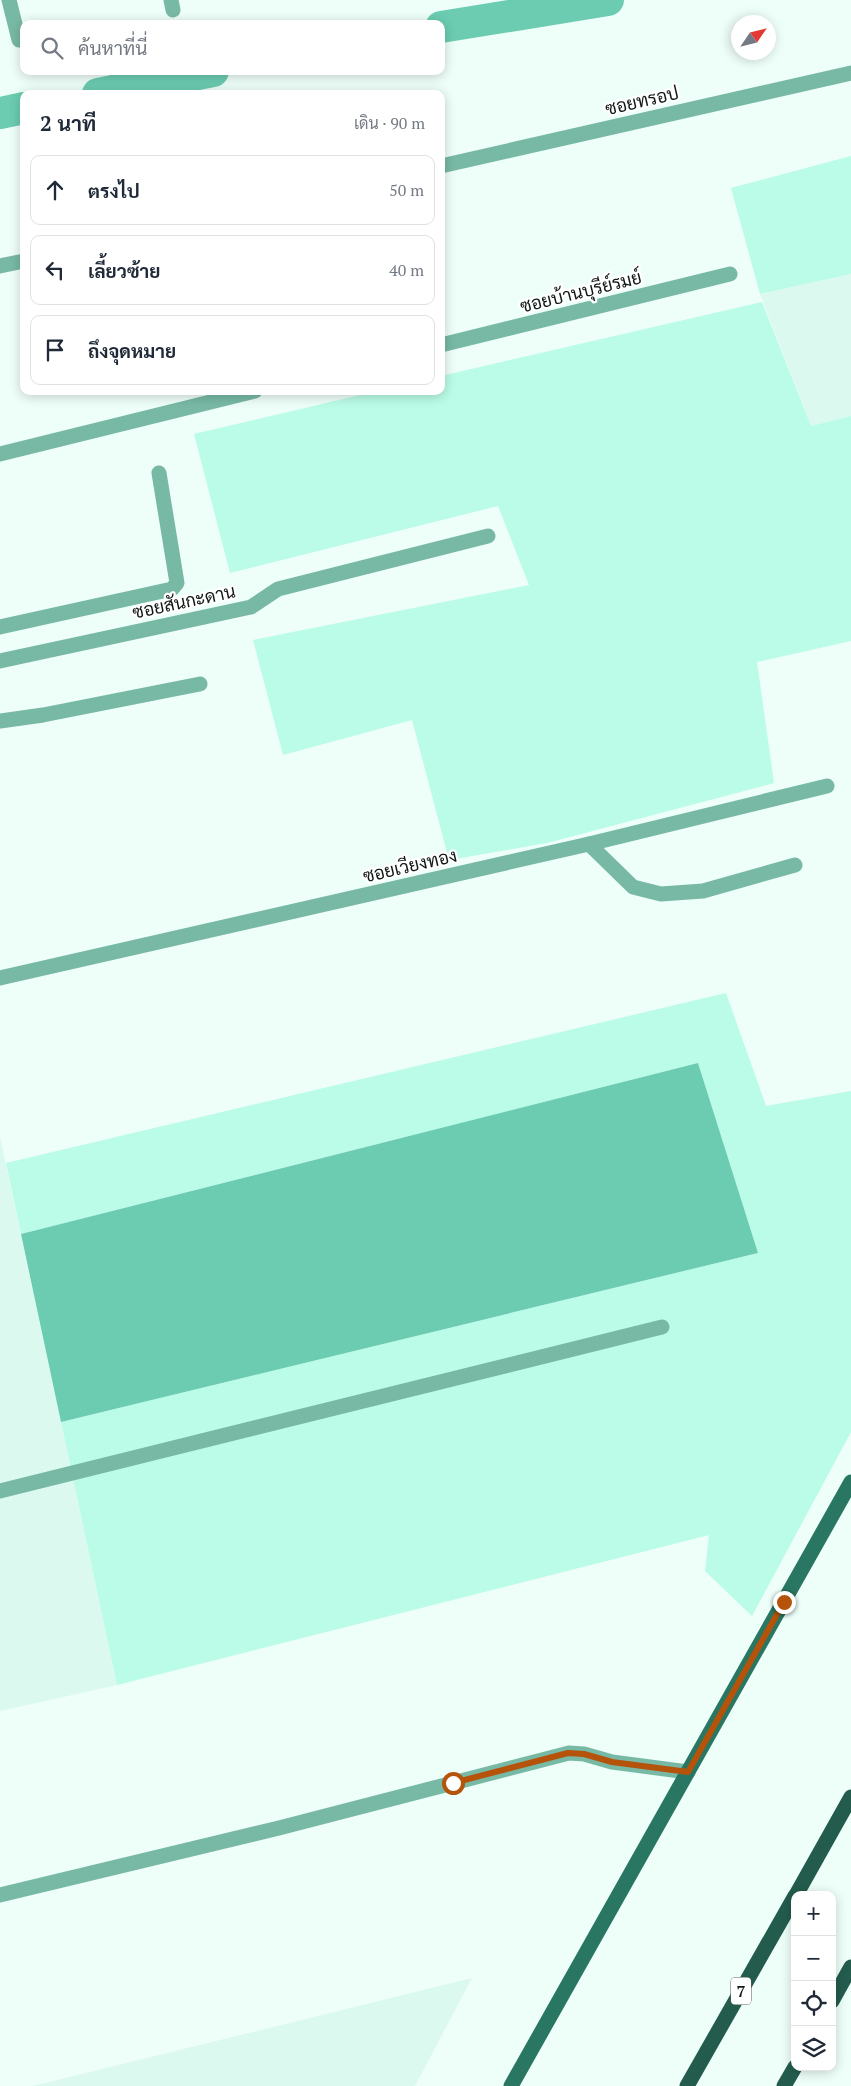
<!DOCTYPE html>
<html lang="th">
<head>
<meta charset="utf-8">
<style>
	:root { --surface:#fff; --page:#f6f6f7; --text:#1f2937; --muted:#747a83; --line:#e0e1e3 }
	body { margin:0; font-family:"PT Serif",Sarabun,serif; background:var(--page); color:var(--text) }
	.controls { position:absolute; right:15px; bottom:15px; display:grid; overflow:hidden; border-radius:10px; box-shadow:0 2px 12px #0003 }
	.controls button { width:45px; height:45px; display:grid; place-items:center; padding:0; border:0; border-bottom:1px solid var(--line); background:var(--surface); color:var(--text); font:25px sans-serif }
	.compass { position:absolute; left:731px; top:15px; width:45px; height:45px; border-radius:50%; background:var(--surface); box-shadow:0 2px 12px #0003; rotate:55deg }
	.stop { position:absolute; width:15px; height:15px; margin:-11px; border:4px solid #b45309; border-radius:50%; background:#fff }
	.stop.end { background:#b45309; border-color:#fff; box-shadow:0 1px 5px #0008 }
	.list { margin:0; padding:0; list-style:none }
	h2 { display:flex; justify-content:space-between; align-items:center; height:65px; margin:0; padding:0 20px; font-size:21px }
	h2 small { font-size:16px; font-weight:400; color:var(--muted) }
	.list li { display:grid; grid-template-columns:32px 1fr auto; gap:15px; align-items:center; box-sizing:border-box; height:70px; margin:0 10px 10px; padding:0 10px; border:1px solid var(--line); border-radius:10px }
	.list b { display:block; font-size:19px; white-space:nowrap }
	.list em { font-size:16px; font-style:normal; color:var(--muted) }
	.icon { flex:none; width:28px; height:28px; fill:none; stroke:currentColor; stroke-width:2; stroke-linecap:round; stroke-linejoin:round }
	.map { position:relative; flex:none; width:851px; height:2086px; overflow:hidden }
	.search { position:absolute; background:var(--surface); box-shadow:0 2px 12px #0003; left:20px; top:20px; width:425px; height:55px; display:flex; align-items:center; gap:12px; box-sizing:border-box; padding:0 18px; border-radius:10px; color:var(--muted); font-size:19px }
	.panel { position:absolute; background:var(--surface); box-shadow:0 2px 12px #0003; left:20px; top:90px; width:425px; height:305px; border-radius:10px }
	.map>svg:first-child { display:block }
	.built { fill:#dcf9ef }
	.green { fill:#bafce7 }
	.water { fill:#6bccb1 }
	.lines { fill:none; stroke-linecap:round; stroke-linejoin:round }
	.canal { stroke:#6bccb1; stroke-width:32 }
	.minor { stroke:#78b9a5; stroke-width:15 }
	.major { stroke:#297763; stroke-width:15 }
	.highway { stroke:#235c4d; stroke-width:15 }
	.route { stroke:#b45309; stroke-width:6 }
	.labels { text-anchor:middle; stroke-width:4.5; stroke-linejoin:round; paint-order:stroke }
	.shield { fill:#fff; stroke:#585d5c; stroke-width:1 }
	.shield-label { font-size:16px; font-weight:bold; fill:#111816 }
	.street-label { font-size:18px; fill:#111816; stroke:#fff }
</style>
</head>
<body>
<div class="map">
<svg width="851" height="2086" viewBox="0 0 851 2086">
	<rect width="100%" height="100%" fill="#eefef9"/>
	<g class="built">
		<path d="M851,274v142l-40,10 -51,-132z"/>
		<path d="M0,1137l117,548 -117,26z"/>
		<path d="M472,1978l-57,108h-382z"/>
	</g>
	<g class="green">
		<path d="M851,156v118l-91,20 -29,-106z"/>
		<path d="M762,302l49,124 40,-10v225l-94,21 17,121 -227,60 -98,17 -37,-140 -129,35 -30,-115 276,-55 -31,-79 -268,67 -36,-139 183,-43h64v-15z"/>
		<path d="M726,993l40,113 85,-15v341l-99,184 -47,-45 4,-36 -592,150 -56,-263 697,-169 -60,-190 -677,171 -15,-71z"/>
	</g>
	<path class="water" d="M698,1063l60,190 -697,169 -40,-188z"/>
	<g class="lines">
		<g class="canal">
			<path d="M441,27l167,-27"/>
			<path d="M98,94l115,-23"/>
			<path d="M0,113l24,-5"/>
		</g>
		<g class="minor">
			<path d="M9,0l10,40"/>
			<path d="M171,0l2,10"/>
			<path d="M441,166l410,-93"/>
			<path d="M0,266l24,-5"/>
			<path d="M441,345l289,-71"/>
			<path d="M0,454l255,-63"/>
			<path d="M0,627l172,-38 5,-6 -18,-110"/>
			<path d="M0,661l251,-54 27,-18 210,-53"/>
			<path d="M0,721l43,-6 157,-31"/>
			<path d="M589,844l44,43 28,7 42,-3 92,-26"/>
			<path d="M0,978l589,-134 238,-58"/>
			<path d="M0,1491l662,-164"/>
			<path d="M0,1895l279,-67 290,-75 15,1 28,8 76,10"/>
		</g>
		<path class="major" d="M511,2086l340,-604"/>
		<g class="highway">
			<path d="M796,1895l55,-98"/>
			<path d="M832,2001l19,-34"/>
			<path d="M687,2086l108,-190"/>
			<path d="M784,2086l11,-19"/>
		</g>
	</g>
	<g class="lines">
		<path class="route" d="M453,1783l115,-30 16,1 28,8 76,10 96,-170"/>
	</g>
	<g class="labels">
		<rect class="shield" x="731" y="1977.5" width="20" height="27" rx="4"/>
		<g class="shield-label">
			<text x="741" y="1997">7</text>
		</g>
		<g class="street-label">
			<text transform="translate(642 101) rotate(-13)" y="6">ซอยทรอป</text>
			<text transform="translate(581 292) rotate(-14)" y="6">ซอยบ้านบุรีย์รมย์</text>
			<text transform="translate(184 602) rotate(-12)" y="6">ซอยสันกะดาน</text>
			<text transform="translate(410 866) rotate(-13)" y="6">ซอยเวียงทอง</text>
		</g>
	</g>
</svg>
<div class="controls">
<button>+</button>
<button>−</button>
<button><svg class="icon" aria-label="locate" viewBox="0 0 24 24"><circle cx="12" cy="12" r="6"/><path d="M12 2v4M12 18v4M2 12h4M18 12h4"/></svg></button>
<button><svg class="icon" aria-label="layers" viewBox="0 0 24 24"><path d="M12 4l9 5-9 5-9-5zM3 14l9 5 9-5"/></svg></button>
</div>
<svg class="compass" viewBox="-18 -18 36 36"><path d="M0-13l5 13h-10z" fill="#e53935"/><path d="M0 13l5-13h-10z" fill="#747a83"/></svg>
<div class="stop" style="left:453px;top:1783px"></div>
<div class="stop end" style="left:784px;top:1602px"></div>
<div class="search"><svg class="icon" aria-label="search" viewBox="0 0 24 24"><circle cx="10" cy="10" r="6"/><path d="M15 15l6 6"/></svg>ค้นหาที่นี่</div>
<section class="panel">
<h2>2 นาที<small>เดิน · 90 m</small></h2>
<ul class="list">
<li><svg class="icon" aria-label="ahead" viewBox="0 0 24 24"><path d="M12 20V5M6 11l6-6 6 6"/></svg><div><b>ตรงไป</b></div><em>50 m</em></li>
<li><svg class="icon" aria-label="left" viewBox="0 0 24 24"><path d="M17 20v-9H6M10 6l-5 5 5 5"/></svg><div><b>เลี้ยวซ้าย</b></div><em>40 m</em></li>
<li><svg class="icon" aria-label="arrive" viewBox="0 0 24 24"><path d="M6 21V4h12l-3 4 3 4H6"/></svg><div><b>ถึงจุดหมาย</b></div></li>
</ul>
</section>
</div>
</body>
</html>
